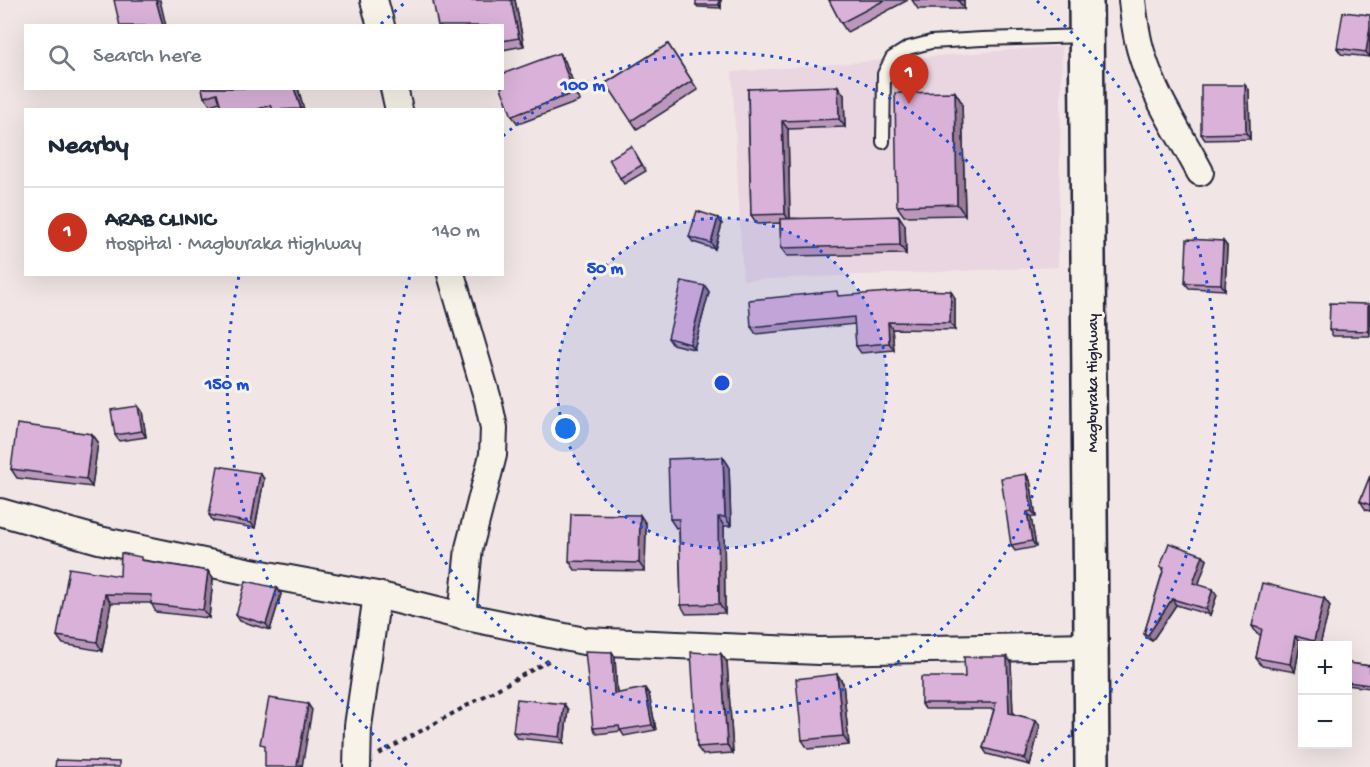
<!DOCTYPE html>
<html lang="en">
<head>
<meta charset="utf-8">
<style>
	:root { --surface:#fff; --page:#f2f2f3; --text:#1f2937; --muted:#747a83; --line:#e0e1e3; --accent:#c8321e }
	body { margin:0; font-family:"Gochi Hand",sans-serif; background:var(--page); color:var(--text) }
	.controls { position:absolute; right:18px; bottom:18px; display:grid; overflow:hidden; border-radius:0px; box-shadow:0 6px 24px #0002 }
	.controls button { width:54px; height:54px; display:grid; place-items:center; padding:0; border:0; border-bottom:2px solid var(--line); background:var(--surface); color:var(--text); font:30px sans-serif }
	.you { position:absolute; left:566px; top:429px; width:21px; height:21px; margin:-15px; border:4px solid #fff; border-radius:50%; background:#1a73e8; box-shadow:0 0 0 9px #1a73e833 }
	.badge { display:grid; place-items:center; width:39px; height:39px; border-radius:50%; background:var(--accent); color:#fff; font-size:20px; font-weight:700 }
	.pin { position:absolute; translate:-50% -50px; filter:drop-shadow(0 2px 3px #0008) }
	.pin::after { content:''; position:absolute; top:32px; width:21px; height:18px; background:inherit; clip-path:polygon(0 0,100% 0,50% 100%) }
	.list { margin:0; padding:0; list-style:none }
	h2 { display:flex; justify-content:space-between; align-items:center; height:78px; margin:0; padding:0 24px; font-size:26px }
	h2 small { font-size:20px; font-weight:400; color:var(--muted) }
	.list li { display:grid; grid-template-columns:39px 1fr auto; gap:18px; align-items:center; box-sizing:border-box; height:90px; padding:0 24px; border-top:2px solid var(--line) }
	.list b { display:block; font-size:22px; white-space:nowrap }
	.list p { margin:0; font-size:20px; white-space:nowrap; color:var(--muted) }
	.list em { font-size:20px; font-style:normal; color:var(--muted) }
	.icon { flex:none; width:33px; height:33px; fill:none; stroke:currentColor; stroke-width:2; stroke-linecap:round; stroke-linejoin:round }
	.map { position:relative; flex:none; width:1370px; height:767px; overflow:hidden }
	.search { position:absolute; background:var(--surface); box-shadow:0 6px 24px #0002; left:24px; top:24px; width:480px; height:66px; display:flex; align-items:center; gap:15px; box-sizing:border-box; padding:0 21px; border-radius:0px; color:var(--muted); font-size:22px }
	.panel { position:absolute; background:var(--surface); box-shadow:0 6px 24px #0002; left:24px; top:108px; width:480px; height:168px; border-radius:0px }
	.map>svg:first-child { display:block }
	.built { fill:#ead6e1 }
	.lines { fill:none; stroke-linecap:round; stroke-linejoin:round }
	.service-casing { stroke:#22223b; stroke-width:16 }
	.minor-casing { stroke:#22223b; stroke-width:30 }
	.primary-casing { stroke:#22223b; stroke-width:38 }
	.path { stroke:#22223b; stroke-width:4; stroke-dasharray:4.5 4.5; stroke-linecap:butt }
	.service { stroke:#f7f3e8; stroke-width:12 }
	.minor { stroke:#f7f3e8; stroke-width:26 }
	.primary { stroke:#f7f3e8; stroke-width:33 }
	.wall { fill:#bb98bb; stroke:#22223b; stroke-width:1.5 }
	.shaded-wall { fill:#987c98; stroke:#22223b; stroke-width:1.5 }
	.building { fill:#d9b1d9; stroke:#22223b; stroke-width:1.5 }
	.ring { fill:none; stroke:#1d4ed8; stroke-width:3; stroke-dasharray:3 6 }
	.labels { text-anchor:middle; stroke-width:6; stroke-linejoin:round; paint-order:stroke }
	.street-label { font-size:16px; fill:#22223b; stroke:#f7f3e8 }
	.centre { fill:#1d4ed8; stroke:#f7f3e8; stroke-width:3 }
	.ring-label { font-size:18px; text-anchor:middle; font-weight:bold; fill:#1d4ed8; stroke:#f7f3e8; stroke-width:6; stroke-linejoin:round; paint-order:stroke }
</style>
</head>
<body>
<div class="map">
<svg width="1370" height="767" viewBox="0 0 1370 767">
	<rect width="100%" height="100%" fill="#f1e6e5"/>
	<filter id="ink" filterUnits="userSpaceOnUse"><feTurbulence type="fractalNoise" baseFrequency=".0167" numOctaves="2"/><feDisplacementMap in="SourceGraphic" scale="12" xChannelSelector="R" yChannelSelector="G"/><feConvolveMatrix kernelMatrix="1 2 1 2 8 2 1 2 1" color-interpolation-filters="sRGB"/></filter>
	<g filter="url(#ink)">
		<path class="built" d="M1062,46l-4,221 -315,13 -11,-208z"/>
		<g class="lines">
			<defs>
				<path id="service" d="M883,142l1,-68 8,-16 16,-10 23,-6 51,-3 103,-3"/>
				<g id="minor">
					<path d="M374,0l7,26"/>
					<path d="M1132,0c2,19 4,37 10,55 12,41 38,79 58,117"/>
					<path d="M394,88l5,22"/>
					<path d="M451,274l37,126 6,28 -1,27 -24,93 -7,68"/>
					<path d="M0,512l99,28 147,31 131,24 85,21 122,25 235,10 274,-5"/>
					<path d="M357,767l1,-41 19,-131"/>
				</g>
				<path id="primary" d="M1086,0l6,767"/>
			</defs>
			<use href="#service" class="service-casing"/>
			<use href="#minor" class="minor-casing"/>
			<use href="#primary" class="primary-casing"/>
			<path class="path" d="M379,754l173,-95"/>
			<use href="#service" class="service"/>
			<use href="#minor" class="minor"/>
			<use href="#primary" class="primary"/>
		</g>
		<g class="wall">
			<path d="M515,0l9,46 -22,4v-24z"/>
			<path d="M721,0v8l-23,-1 -2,-2z"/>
			<path d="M829,0h79l-61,32 -6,-9z"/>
			<path d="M912,0h52v9h-46z"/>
			<path d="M1370,15v42l-29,-3 -4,-6z"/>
			<path d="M668,44l30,46 -61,39 -31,-46z"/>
			<path d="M565,61l15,40 -62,23 -6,-8z"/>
			<path d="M202,88h96l6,22h-82l-2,-8 -10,3 -6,-8z"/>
			<path d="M748,89l96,6 1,32 -57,2 2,89 115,7 1,29 -119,2 -6,-8 -1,-25 -23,1 -6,-9z"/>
			<path d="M1249,90l1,49 -45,1 -4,-6z"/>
			<path d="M955,92l7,11 3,112 -61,1 -7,-10z"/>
			<path d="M635,152l11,19 -22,13 -4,-6z"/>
			<path d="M718,218l4,6 -7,25 -22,-7 -4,-5z"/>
			<path d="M1223,241l4,5 -2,44 -36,-2 -4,-5z"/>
			<path d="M705,286l4,6 -15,57 -22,-5 -4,-6z"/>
			<path d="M840,296l115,2v32l-63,-1 2,21 -33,3 -5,-7 -1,-22 -99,10 -5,-7z"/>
			<path d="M1370,306v30h-37l-4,-6z"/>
			<path d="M138,406l4,5 4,26 -27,4 -4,-6z"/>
			<path d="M92,434l6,8 -6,45 -75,-9 -6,-9z"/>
			<path d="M723,457l6,9 2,60h-7l1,87 -39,1 -5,-9 -2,-78 -3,1 -6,-9z"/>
			<path d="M260,473l4,6 -9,49 -42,-7 -4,-6z"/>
			<path d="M1026,474l4,6 6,37h-5l5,30 -21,4 -4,-6z"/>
			<path d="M1370,476v35l-4,-1 -6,-9z"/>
			<path d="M640,515l6,9 -1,47 -70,-1 -6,-9z"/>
			<path d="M1203,555l4,5 -9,25 19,10 -7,20 -34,-10 -24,36 -4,-2 -4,-5 19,-63 -3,-4z"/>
			<path d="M143,560l65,11 5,8 -4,39 -53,-6 -5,-9h-40l-9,48 -39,-7 -6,-8z"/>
			<path d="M277,588l4,6 -11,36 -30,-9 -4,-6z"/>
			<path d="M1324,598l6,8 -10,39h-15l-5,-1 -5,28 -33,-6 -6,-8 5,-23 -4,-1 -5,-8z"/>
			<path d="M612,652l3,5 2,36 32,1 7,36 -32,6 -3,-5 -24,3 -4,-6z"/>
			<path d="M721,654l6,8 6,91 -30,2 -6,-8z"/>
			<path d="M1007,657l4,5 2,52 23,6 4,6 -10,39 -43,-11 -4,-6 11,-39h-69l-4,-6 44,-26z"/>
			<path d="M1348,663l22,3v22l-23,-3z"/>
			<path d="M837,674l6,9 6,62 -41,4 -6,-9z"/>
			<path d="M564,704l4,6 -4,33 -47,-5 -4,-6z"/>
		</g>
		<g class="shaded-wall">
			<path d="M156,0h4l6,26h-3z"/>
			<path d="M511,0h4l9,46 -5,-8z"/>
			<path d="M719,0h2v8l-2,-3z"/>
			<path d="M958,0h6v9z"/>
			<path d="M1370,27v30l-4,-5z"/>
			<path d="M559,53l6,8 15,40 -6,-8z"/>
			<path d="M1245,85l4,5 1,49 -4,-6z"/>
			<path d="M838,86l6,9 1,32 -6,-8z"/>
			<path d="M294,88h4l6,22 -3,-1z"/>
			<path d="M955,92l7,11 3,112 -8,-11z"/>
			<path d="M782,121l6,8 2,93 -5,-8z"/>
			<path d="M899,216l6,9 1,29 -6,-9z"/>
			<path d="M718,218l4,6 -7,25 -4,-6z"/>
			<path d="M1223,241l4,5 -2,44 -4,-6z"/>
			<path d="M705,286l4,6 -15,57 -4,-5z"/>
			<path d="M951,291l4,7v32l-5,-7z"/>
			<path d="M1368,304l2,2v27l-2,-2z"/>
			<path d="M888,322l4,7 2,21 -5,-7z"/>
			<path d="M138,406l4,5 4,26 -4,-6z"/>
			<path d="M92,434l6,8 -6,45 -6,-8z"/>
			<path d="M723,457l6,9 2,60 -6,-9z"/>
			<path d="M260,473l4,6 -9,49 -4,-5z"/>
			<path d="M1026,474l4,6 6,37 -4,-6z"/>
			<path d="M1027,512l4,5 5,30 -4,-6z"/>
			<path d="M640,515l6,9 -1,47 -6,-8z"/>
			<path d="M718,517l6,9 1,87 -6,-9z"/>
			<path d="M1203,555l4,5 -10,29 -4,-6z"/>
			<path d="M208,571l5,8 -4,39 -6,-8z"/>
			<path d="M277,588l4,6 -11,36 -4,-6z"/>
			<path d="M1213,589l4,6 -7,20 -4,-6z"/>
			<path d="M105,594l6,9 -9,48 -5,-9z"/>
			<path d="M1324,598l6,8 -10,39h-3l-3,-4z"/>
			<path d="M1172,599l4,6 -24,36 -4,-6z"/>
			<path d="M1295,636l5,8 -5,28 -5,-8z"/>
			<path d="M612,652l3,5 2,42 -3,-5z"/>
			<path d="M721,654l6,8 6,91 -6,-8z"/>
			<path d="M1007,657l4,5 2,56 -4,-5z"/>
			<path d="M837,674l6,9 6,62 -6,-9z"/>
			<path d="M645,688l4,6 7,36 -4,-5z"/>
			<path d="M308,704l4,6 -10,57h-4l-1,-2z"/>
			<path d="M564,704l4,6 -4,33 -4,-6z"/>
			<path d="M1036,720l4,6 -10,39 -5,-6z"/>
		</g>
		<g class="building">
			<path d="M114,0h42l7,26h-43z"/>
			<path d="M439,0h72l8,38 -17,3v-15h-64l-5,-25z"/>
			<rect x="696" y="0" width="23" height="5"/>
			<path d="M829,0h56l-44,23z"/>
			<path d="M1343,12l27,3v12l-4,25 -29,-4z"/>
			<path d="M668,44l24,37 -61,40 -25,-38z"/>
			<path d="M559,53l15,40 -62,23 -11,-28h1v-14z"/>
			<path d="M1201,85h44l1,48 -45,1z"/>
			<path d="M838,86l1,33 -57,2 3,93 -34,1 -3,-126z"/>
			<path d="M202,88h92l7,21 -28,1 -2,-5 -16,5h-33l-5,-17 -13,4z"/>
			<path d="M955,92l2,112 -60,2 -2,-113z"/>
			<path d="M631,146l11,19 -22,13 -11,-19z"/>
			<path d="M697,211l21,7 -7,25 -22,-6z"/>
			<path d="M899,216l1,29 -119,3 -1,-29z"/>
			<path d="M1187,239l36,2 -2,43 -36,-1z"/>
			<path d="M682,281l23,5 -15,58 -22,-6z"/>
			<path d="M915,290l36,1 -1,32 -62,-1 1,21 -33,3 -2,-29 -103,10 -2,-27 88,-9 1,5z"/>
			<path d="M1330,303l38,1v27l-39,-1z"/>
			<path d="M138,406l4,25 -27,4 -4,-25z"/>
			<path d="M17,424l75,10 -6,45 -75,-10z"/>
			<path d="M723,457l2,60h-7l1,87 -38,1 -2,-86h-9l-2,-60z"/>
			<path d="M218,466l42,7 -9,50 -42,-8z"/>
			<path d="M1026,474l6,37 -5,1 5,29 -21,4 -10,-67z"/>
			<path d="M1370,476v29l-10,-4z"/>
			<path d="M571,514l69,1 -1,48 -70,-2z"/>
			<path d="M1169,543l34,12 -10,28 20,6 -7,20 -34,-10 -24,36 -4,-1 20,-66 -4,-1z"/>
			<path d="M121,553l20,4v3l67,11 -5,39 -52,-6 1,-9 -47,-1 -8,48 -40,-6 12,-68 51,8z"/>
			<path d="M246,581l31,7 -11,36 -30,-9z"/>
			<path d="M1262,583l62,15 -10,43 -19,-5 -5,28 -34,-6 6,-29 -10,-3z"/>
			<path d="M585,651l27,1 2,42 31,-6 7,37 -32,5 -1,-4 -26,2z"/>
			<path d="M691,652l30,2 6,91 -30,2z"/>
			<path d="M964,657h43l2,56 27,7 -11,39 -42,-11 13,-45h-75v-26h44z"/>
			<path d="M1348,663l22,3v19l-23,-3z"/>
			<path d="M837,674l6,62 -41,4 -6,-61z"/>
			<path d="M269,698l39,6 -11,61h4v2h-36v-22l-5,-1z"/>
			<path d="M517,699l47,5 -4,33 -47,-5z"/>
			<path d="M56,760l63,2v5h-64z"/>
		</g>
	</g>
	<circle cx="722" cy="383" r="165" fill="#1d4ed8" fill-opacity=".12"/>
	<g class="ring">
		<circle cx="722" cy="383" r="165"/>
		<path d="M503 136A330 330 0 1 1 410 276"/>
		<path d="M407 765A495 495 0 0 1 239 276M381 24A495 495 0 0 1 407 1M1037 1A495 495 0 0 1 1037 765"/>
	</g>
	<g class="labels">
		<g class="street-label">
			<text transform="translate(1091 383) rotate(-90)" y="6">Magburaka Highway</text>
		</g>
	</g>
	<circle cx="722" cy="383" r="9" class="centre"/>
	<g class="ring-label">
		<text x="583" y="90">100 m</text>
		<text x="605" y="273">50 m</text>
		<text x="227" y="389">150 m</text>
	</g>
</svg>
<div class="controls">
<button>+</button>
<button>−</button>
</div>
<div class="you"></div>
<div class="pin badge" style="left:909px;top:104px">1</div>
<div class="search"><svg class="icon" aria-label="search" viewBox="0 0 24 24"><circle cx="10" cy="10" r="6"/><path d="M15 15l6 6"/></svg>Search here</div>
<section class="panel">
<h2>Nearby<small></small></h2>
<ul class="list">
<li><span class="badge">1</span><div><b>ARAB CLINIC</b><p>Hospital · Magburaka Highway</p></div><em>140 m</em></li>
</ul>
</section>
</div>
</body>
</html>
